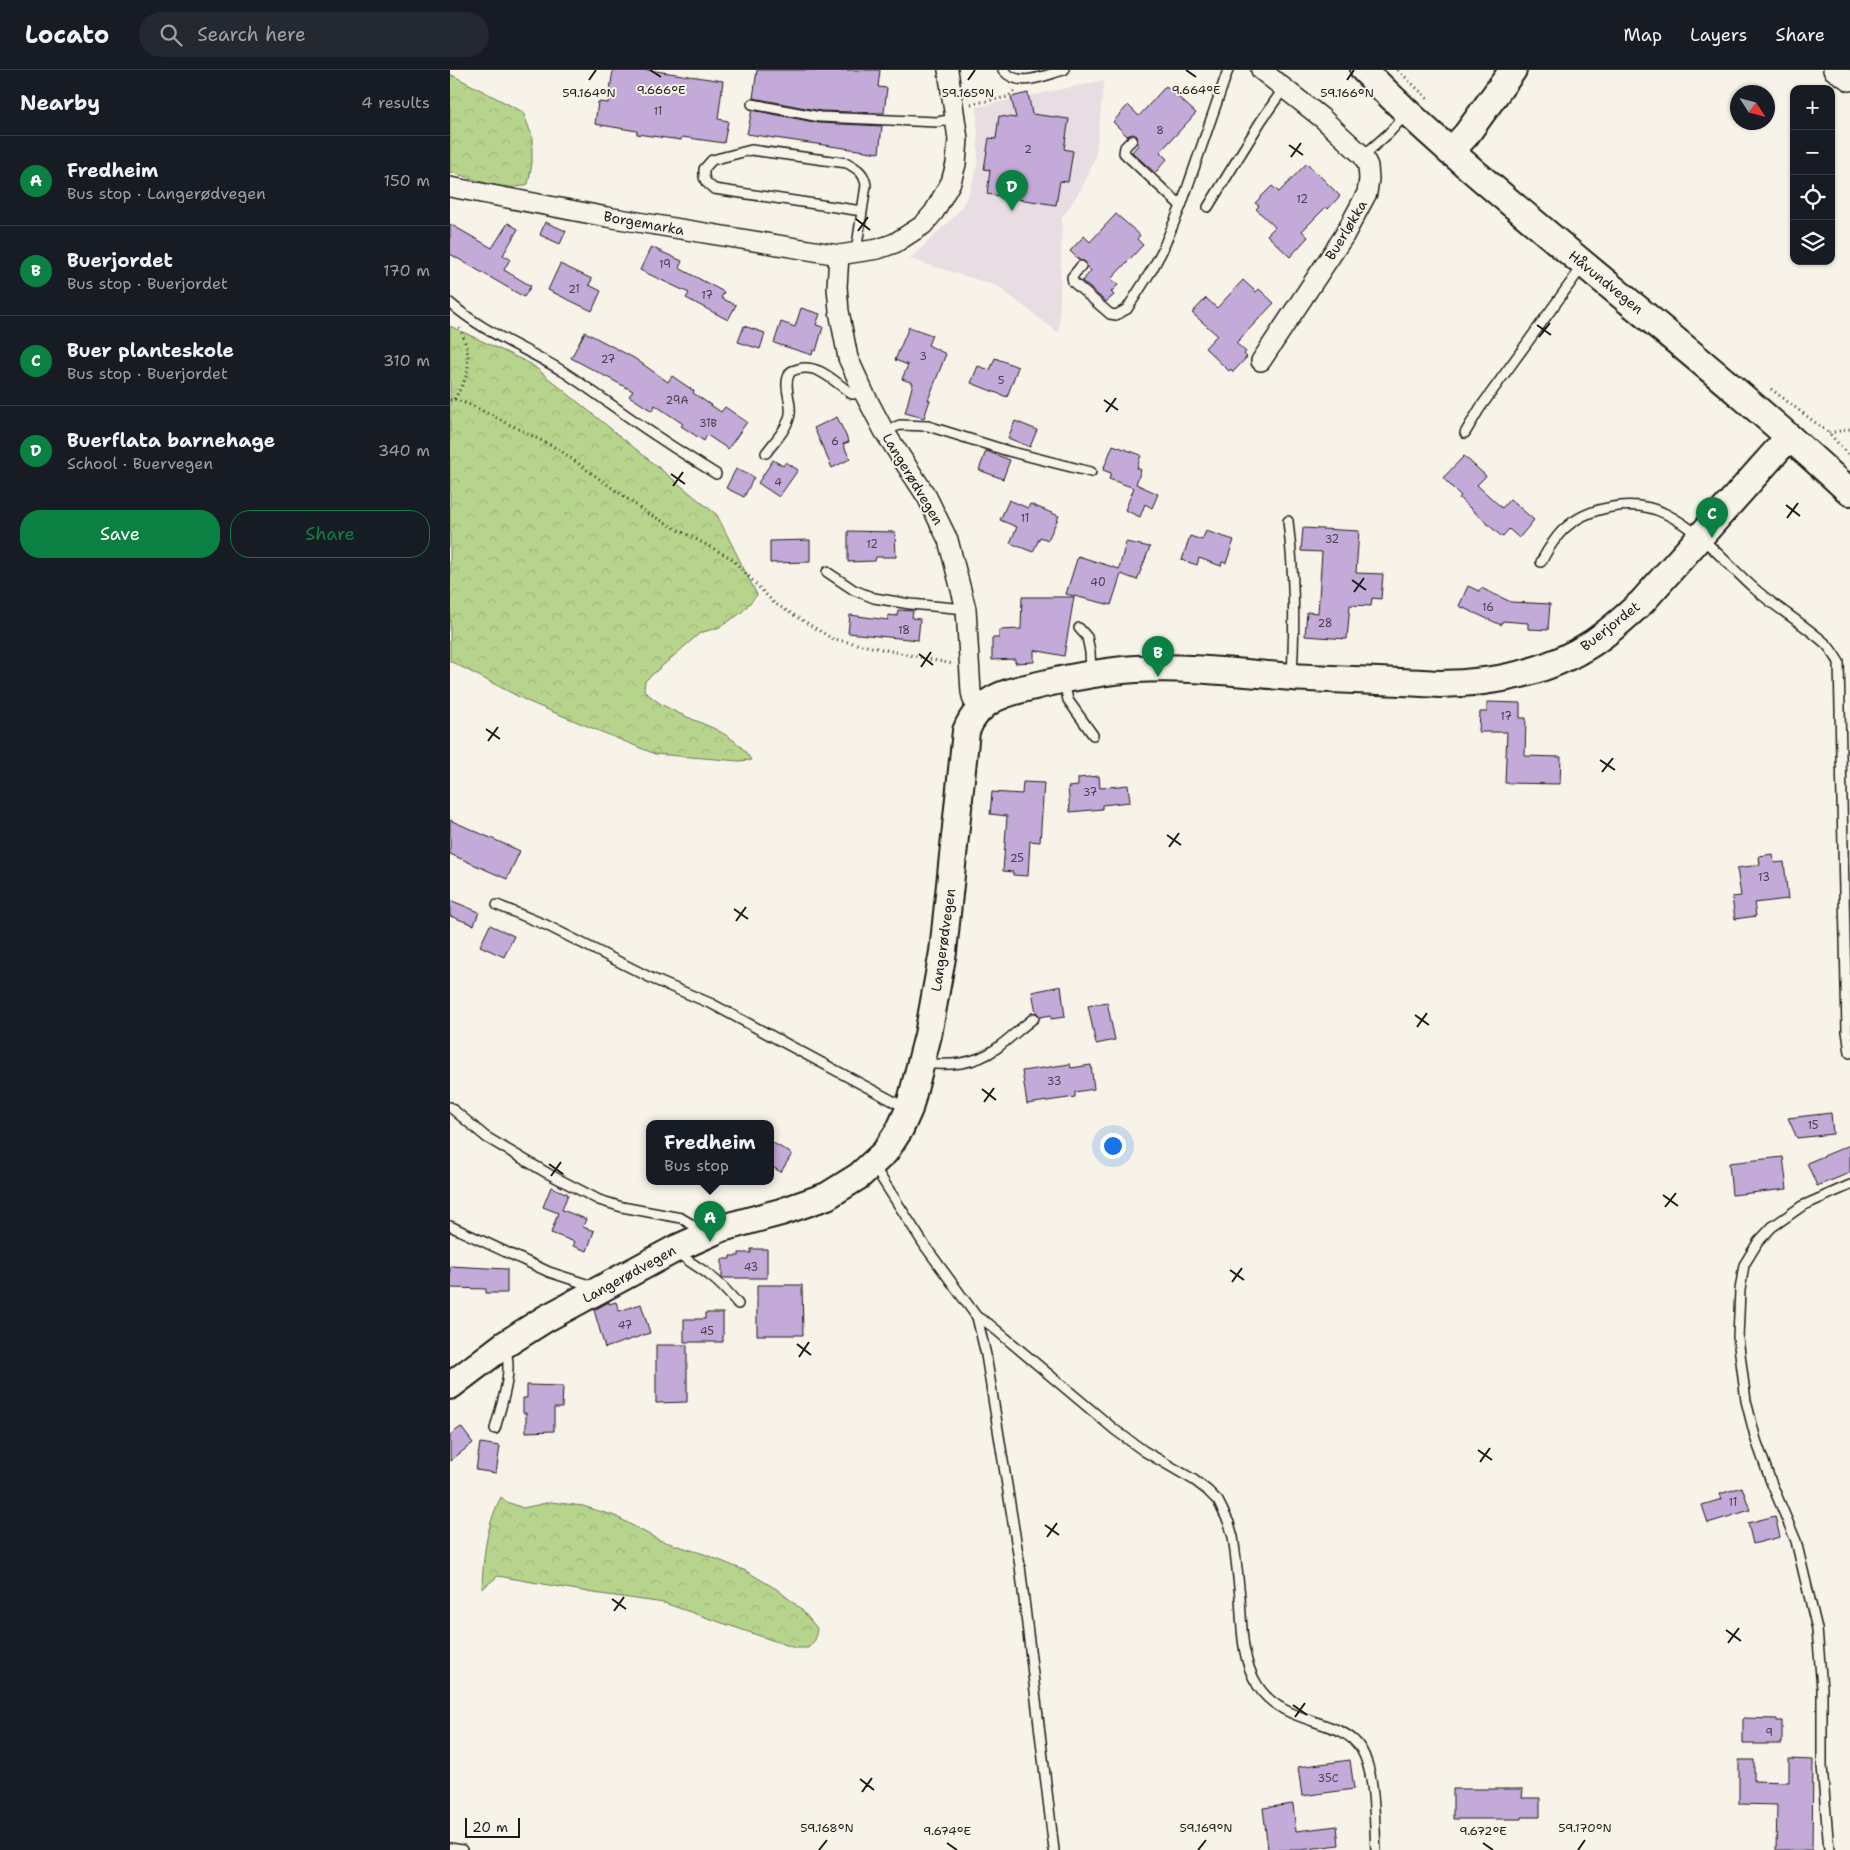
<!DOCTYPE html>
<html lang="en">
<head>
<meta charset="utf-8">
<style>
	:root { --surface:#171b24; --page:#242831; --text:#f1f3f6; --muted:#9ea1a6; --line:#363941; --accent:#0b8043 }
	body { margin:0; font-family:"Shantell Sans",sans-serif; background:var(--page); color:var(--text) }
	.controls { position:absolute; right:15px; top:15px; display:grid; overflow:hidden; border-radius:10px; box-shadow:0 1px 4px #0004 }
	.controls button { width:45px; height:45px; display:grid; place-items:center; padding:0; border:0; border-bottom:1px solid var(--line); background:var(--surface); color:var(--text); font:25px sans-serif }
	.compass { position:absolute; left:1280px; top:15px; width:45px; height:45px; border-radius:50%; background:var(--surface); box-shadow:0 1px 4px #0004; rotate:126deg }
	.scale { position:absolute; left:15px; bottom:12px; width:55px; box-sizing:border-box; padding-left:5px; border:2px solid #1c1c1c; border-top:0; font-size:14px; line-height:18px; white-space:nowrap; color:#1c1c1c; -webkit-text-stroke:4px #f7f3e8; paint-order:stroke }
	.you { position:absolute; left:662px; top:1075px; width:18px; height:18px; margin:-12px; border:4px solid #fff; border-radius:50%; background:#1a73e8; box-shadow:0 0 0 8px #1a73e833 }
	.badge { display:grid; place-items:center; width:32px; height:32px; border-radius:50%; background:var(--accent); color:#fff; font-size:16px; font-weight:700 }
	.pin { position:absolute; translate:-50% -41px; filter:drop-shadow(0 1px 2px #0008) }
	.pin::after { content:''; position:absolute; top:26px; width:18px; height:15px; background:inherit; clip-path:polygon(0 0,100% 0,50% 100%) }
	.popup { position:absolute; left:196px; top:1050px; width:128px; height:65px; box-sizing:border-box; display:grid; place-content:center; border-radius:10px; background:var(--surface); filter:drop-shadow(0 1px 4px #0005); font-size:16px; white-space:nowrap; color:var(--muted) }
	.popup b { font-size:19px; color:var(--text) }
	.popup::after { content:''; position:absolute; left:50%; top:100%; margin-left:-10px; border:10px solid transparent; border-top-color:var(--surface) }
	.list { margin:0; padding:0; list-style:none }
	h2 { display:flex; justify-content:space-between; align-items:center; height:65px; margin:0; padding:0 20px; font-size:21px }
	h2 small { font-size:16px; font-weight:400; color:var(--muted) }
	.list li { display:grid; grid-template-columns:32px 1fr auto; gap:15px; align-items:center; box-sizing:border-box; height:90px; padding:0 20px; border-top:1px solid var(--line) }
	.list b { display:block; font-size:19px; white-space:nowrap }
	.list p { margin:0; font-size:16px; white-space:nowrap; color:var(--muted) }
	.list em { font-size:16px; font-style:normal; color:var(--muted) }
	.actions { display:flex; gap:10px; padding:15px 20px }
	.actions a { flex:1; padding:11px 0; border:1px solid var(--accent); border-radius:20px; text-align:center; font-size:18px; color:var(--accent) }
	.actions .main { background:var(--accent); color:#fff }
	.icon { flex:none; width:28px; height:28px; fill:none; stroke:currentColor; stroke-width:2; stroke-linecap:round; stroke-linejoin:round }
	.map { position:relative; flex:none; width:1400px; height:1780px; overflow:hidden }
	header { display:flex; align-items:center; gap:30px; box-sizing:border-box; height:70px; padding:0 25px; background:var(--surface); border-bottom:1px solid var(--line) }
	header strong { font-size:24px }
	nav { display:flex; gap:28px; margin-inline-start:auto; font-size:18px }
	.search { width:350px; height:45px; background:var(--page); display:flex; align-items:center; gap:12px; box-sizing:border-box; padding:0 18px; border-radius:28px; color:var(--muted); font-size:19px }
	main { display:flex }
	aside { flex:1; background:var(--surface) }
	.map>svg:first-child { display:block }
	.built { fill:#e8dde3 }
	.forest { fill:url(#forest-crowns); stroke:#6a7854 }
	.building { fill:#c4aad8; stroke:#1c1c1c }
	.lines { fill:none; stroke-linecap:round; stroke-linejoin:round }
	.lane-casing { stroke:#1c1c1c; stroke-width:12 }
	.street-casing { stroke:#1c1c1c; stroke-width:22 }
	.secondary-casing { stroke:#1c1c1c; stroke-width:30 }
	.path { stroke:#1c1c1c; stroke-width:3; stroke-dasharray:1 4; stroke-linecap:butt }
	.lane { stroke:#f7f3e8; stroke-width:9 }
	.street { stroke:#f7f3e8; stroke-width:19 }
	.secondary { stroke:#f7f3e8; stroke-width:26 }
	.ticks { fill:none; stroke:#1c1c1c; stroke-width:2 }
	.labels { text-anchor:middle; stroke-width:4; stroke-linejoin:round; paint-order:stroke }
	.number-label { font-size:11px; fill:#46404b }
	.street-label { font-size:14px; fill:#1c1c1c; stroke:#f7f3e8 }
	.ticks-label { font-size:12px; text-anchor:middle; fill:#1c1c1c; stroke:#f7f3e8; stroke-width:4; stroke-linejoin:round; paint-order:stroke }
</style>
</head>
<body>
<header>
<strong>Locato</strong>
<div class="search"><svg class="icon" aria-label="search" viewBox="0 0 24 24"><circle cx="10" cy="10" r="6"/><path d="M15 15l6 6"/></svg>Search here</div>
<nav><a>Map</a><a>Layers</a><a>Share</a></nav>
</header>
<main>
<aside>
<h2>Nearby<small>4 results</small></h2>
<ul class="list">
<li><span class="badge">A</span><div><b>Fredheim</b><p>Bus stop · Langerødvegen</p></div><em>150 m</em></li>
<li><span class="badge">B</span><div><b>Buerjordet</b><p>Bus stop · Buerjordet</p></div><em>170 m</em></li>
<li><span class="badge">C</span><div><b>Buer planteskole</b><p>Bus stop · Buerjordet</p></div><em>310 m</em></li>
<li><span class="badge">D</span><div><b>Buerflata barnehage</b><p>School · Buervegen</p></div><em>340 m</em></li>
</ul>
<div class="actions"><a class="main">Save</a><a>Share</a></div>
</aside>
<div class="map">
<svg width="1400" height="1780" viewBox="0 0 1400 1780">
	<defs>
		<pattern id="forest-crowns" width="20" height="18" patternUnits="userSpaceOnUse" patternTransform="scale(1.25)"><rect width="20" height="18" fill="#b7d48c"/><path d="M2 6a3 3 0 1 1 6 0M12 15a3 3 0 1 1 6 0" fill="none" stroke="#9db578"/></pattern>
	</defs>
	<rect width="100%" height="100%" fill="#f7f3e8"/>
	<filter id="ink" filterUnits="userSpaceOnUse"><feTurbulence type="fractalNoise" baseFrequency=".02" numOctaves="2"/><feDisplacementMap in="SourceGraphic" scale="10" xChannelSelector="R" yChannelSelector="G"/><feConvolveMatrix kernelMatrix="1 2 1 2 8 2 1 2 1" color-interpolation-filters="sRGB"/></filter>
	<g filter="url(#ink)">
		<path class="built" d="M654,10l-8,74 -7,19 -8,16 -19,29 -3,115 -62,-47 -87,-27 44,-42 8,-11 7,-13 6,-17 3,-18 -1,-51z"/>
		<g class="forest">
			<path d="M0,4l73,38 9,24v28l-4,20c-23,10 -55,-6 -78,-12z"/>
			<path d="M0,256l81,38 186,151 40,80 -16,18 -21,14 -20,6 -55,48 -1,9c29,32 85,31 107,70l-12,1 -84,-7 -126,-52 -79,-41z"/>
			<path d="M51,1427l6,5 16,6 28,-6 32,4 32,10 44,24 45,14 42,17 32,19 22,18 17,20 -2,12 -7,8h-13l-131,-45 -70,-10 -96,-17 -16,13c1,-31 4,-63 19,-92z"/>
		</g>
		<g class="building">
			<path d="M163,0h36l74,11 -5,38 10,2 -4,22 -42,-6 -1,3 -44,-6v-3l-42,-7 3,-22 10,1z"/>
			<path d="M307,0h123l-2,17 9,1 -3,25 -63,-2 -68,-13z"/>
			<path d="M716,16l30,27 -36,39 7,7 -12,14 -23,-21 6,-7 -1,-9 -4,-2 -6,2 -14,-14 15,-17 11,11z"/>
			<path d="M578,23l4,21 37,5 -5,30 9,2 -5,31 -8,-1 -4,24 -69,-11 3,-24 -6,-1 5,-31 7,1 3,-23 17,2 -5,-21z"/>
			<path d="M302,40l67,13 63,3 -3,27 -132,-19z"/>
			<path d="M857,93l33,33 -12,13 -2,-2 -24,24 6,6 -18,20 -23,-22 8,-8 -19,-18 3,-3 -4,-3 17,-17 7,6z"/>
			<path d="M666,144l24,21 -3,4 6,6 -32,34 7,6 -7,7 3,3 -8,7 -24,-21 9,-10 -4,-4 -2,-5 -6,-2 -9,-9 14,-15 6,6z"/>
			<path d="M95,152l21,9 -6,13 -20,-9z"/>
			<path d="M58,153l10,6 -15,26 7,4 -6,11 27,16 -7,11 -74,-43v-30l42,24z"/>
			<path d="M201,177l31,14 -3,7 45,24 -3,6 15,7 -8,15 -42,-22 3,-5 -49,-23z"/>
			<path d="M110,194l32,15 -3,6 12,6 -9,20 -44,-21z"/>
			<path d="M793,210l13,12 3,-3 15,14 -38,40 10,9 -2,2 3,3 -14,15 -2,-3 -2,2 -24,-23 12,-13 -25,-22 14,-15 11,10z"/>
			<path d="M351,238l19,6 -4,11 7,2 -7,24 -3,-1 -1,5 -38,-12 7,-21 14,5z"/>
			<path d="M294,256l21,7 -5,16 -22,-7z"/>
			<path d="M459,257l23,8 -4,10 18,9 -18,46h2l-6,18 -19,-5 8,-30 -11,-4 6,-14 -13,-5z"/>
			<path d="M135,262l49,26 34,24 4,-6 22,15 -1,2 28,19 4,-5 22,15 -19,27 -21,-14 -3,6 -23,-15 2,-2 -28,-19 -3,6 -23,-15 4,-5 -62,-33z"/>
			<path d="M545,288l23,9 -11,30 -36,-14 7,-17 12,4z"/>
			<path d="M387,347l12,25 -6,2 7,15 -18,9 -18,-40z"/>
			<path d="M565,351l22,9 -7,17 -22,-9z"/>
			<path d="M663,375l28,10 -4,13 4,2 -5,14 22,10 -6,14 -7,-4 -5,13 -15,-7 9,-22 -25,-9 2,-6 -8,-3z"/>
			<path d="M536,381l24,9 -7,19 -24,-9z"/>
			<path d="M1014,386l22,20 -9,9 25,23 8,-9 24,21 -15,18 -10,-9 -7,8 -43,-39 2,-2 -18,-18z"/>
			<path d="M323,390l10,6 3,-4 12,8 -19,27 -21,-14z"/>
			<path d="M286,399l18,8 -10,20 -18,-9z"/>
			<path d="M559,430l19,8 2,-4 29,12 -11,24 -8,-3 -7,15 -23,-9 7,-16 -17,-7z"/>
			<path d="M853,458l56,3 -3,42 27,1 -2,25 -9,-1 -1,8 -21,-1 -3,34 -42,-3 2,-24 11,1 4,-61 -21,-1z"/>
			<path d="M398,461l47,1 1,25h-20l-1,4 -27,1z"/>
			<path d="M756,461l28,9 -8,23 -4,-1 -1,4 -22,-8 -2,7 -15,-5 8,-24 12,4z"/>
			<path d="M360,470v22l-40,1v-22z"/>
			<path d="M676,472l24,5 -13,33 -16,-6 -10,31 -45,-11 12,-38 41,13z"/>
			<path d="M1018,516l11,5 2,-3 30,14 39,2 -2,26 -20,-1v-6l-25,-2 -2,4 -42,-19z"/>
			<path d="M572,527h52l-10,59 -30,-6v12l-19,1v-4l-23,1v-22h7v-8l22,-1z"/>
			<path d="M448,540l15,1 -1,7 8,1 -2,21 -70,-7 2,-18 38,5v-5l9,1z"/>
			<path d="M1037,632l33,1v15h6l-1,38 36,1 -1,27 -55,-1 2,-51h-28l1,-20h7z"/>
			<path d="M649,706l1,12 28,-3 2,17 -28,3v4l-32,3 -2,-25 10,-1v-8z"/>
			<path d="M573,712l21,1 -4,59 -10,-1 -2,35 -15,-1v-3l-10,-1 4,-55 -17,-2 2,-22 30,2z"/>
			<path d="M0,750l70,31 -13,28 -57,-25z"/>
			<path d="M1323,784l1,9 10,-1 4,37 -34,4 2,13 -21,3 -3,-22 9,-1 -4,-28 23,-3 -1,-9z"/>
			<path d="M0,830l29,12 -5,13 -24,-9z"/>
			<path d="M40,855l24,11 -10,21 -24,-11z"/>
			<path d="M611,916l4,31 -14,2v-4l-11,2 -4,-5 -4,-20z"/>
			<path d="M657,932l8,38 -19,4 -8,-38z"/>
			<path d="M620,994l1,4 20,-3 3,24 -19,3v5l-48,7 -5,-33z"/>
			<path d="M1381,1043l2,21 -36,4 -9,-20z"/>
			<path d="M320,1071l22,13 -11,18 -11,-6z"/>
			<path d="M1400,1075v28l-33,13 -10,-23z"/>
			<path d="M1333,1087l4,32 -55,6 -3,-32z"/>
			<path d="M101,1117l17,7 -6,16 24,9 -3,8 11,4 -7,20 -14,-5 2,-4 -24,-9 7,-20 -15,-6z"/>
			<path d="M301,1179h16v29h-45v-19h8v-3h9v-3h12z"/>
			<path d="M0,1196l57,3v24h-21v-4l-36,-1z"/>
			<path d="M307,1215h45l1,50h-46z"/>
			<path d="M159,1232v2l7,-2 3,9 22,-7 9,29 -45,15 -11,-38z"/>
			<path d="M255,1243h18v29h-39v-23h21z"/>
			<path d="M206,1275h31v57l-31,1z"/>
			<path d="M77,1315l36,1 -1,22h-8v23l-28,1v-19h-3v-15h4z"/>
			<path d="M11,1357l12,16 -23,18v-26z"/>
			<path d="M30,1373l20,3 -4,27 -20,-3z"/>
			<path d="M1292,1417l8,23 -42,13 -6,-18 20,-6 -2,-5z"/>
			<path d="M1325,1446l5,21 -27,7 -5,-21z"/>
			<path d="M1293,1648l34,1v2h5v23h-39z"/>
			<path d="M1339,1689l24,1 -1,90h-36l1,-45 -38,-1v-44h15v21l35,1z"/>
			<path d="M900,1690l4,29 -52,7 -4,-29z"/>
			<path d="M1003,1719h70l-1,9h18v19h-18v2h-69z"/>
			<path d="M843,1734l3,27 41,-5 2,19 -38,5h-33l-5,-42z"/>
		</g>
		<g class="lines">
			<defs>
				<g id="lane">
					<path d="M553,0c16,19 41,5 61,0"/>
					<path d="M302,34l68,13 117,5 18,-3"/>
					<path d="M682,70l-7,7 -1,6 57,53"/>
					<path d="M913,86l26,-23 17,-19"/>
					<path d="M758,137l53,-86 23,-33"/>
					<path d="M406,182l10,-67c-2,-12 -8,-16 -19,-22l-96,-13 -39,10 -8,9v8l2,5 8,7 148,22"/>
					<path d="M631,196l-9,11 1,5 37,32 6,1 11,-6 26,-41 9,-17 19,-45 47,-136"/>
					<path d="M0,233c34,30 76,45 114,69 32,21 62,44 94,65 19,13 39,25 58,37"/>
					<path d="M434,361l16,-6 28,1 80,25 83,21"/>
					<path d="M1015,363l15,-25 102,-141"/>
					<path d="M316,383c8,-11 22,-25 24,-39 2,-12 -7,-28 -1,-39 1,-4 5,-5 9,-6 20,-6 38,14 54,25l12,-1"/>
					<path d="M838,451c6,51 7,102 4,153"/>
					<path d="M1091,492c6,-11 12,-22 21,-31 25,-25 72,-33 104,-17 35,17 61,51 90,76 22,19 48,34 70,54 5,5 9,12 13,18l8,369 3,22"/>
					<path d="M377,502l27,18 20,8 36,6 56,5"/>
					<path d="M629,558l8,9 3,15 1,20"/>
					<path d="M614,612l4,18 25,35"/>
					<path d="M47,835l49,20 107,54 59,25 194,104"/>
					<path d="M472,993c26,3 53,2 75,-15 13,-10 24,-20 37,-30"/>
					<path d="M0,1037l36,30 61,36 52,27 23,7 59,11 23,14"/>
					<path d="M423,1095l52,81 52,71 9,38 34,211 34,284"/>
					<path d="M0,1156l99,46 37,12 7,5"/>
					<path d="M227,1181c9,10 21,15 32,24 11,8 20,18 29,29"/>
					<path d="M527,1247l12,7 126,106 29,21 50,29 13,10 11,11 11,22 4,14c3,20 5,40 7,60 2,29 1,63 18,89 26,41 84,31 103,63 15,25 13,72 15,101"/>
					<path d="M45,1359c6,-24 19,-57 10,-81"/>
					<path d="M0,1778l12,2"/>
					<path d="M1379,1780l-7,-84v-78l-5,-59 -21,-88 -25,-59 -15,-42 -10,-39 -8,-63 2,-48 4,-25 14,-23 14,-15 30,-21 48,-21"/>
				</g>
				<g id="street">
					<path d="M811,0l61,48 41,38 5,10 1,13 -2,14 -23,43 -83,125"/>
					<path d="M1383,0l17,11"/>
					<path d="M0,117l157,30 232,38 39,-6 17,-6 28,-18 11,-13 17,-30 5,-18 2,-25 -10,-69"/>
					<path d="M389,185l-2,32 2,24 9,47 16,35 20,38 43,66 21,43 18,69 5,83 2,8 6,8"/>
				</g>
				<g id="secondary">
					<path d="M914,0c54,55 113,105 172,154 105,89 213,174 314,268"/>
					<path d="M1000,82l16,-17 47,-65"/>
					<path d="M0,1316l54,-41 41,-26 130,-70 47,-21 59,-16 46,-16 32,-20 26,-24 15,-23 9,-20 19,-74 15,-83 23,-221c14,-35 43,-39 77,-47 30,-7 62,-13 93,-15 52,-3 104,4 156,8 49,3 99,4 148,7 56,-1 107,-11 154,-42 17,-12 33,-26 48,-40l147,-165"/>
				</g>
			</defs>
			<use href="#lane" class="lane-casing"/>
			<use href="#street" class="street-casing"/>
			<use href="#secondary" class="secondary-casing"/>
			<g class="path">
				<path d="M948,0l30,29"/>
				<path d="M521,34l37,-7 6,-6"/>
				<path d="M1321,319l58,44 21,24"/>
				<path d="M4,329c18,-27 18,-40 6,-71"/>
				<path d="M0,330l4,-1 19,7 85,43 89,64 84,45 43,45 59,36 120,25"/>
				<path d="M1379,363l21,-4"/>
			</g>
			<use href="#lane" class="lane"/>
			<use href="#street" class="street"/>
			<use href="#secondary" class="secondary"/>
		</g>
	</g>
	<path class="ticks" d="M200,0l11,7M736,0l10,7M139,10l7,-10M518,10l7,-10M897,10l7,-10M839,75l14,10M841,87l10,-14M406,149l14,11M408,161l10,-14M1087,255l14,10M1089,267l11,-14M654,330l14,10M656,342l10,-14M221,404l14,10M223,416l10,-14M1336,435l14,11M1337,448l11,-15M902,510l14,10M904,522l10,-14M469,584l14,11M471,597l10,-15M36,659l14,10M38,671l10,-14M1150,690l15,10M1152,702l11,-14M717,765l14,10M719,777l10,-14M284,839l14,10M286,851l10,-14M965,945l14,10M967,957l10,-14M532,1019l14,11M534,1032l10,-14M99,1094l14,10M101,1106l10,-14M1213,1125l15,11M1215,1137l11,-14M780,1200l14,10M782,1212l10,-14M347,1274l14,11M349,1287l10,-15M1028,1380l14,10M1030,1392l10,-14M595,1455l14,10M597,1467l10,-14M162,1529l14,10M164,1541l10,-14M1276,1560l15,11M1278,1573l11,-15M843,1635l14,10M845,1647l10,-14M410,1709l14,11M412,1722l10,-14M497,1773l10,7M1033,1773l10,7M369,1780l8,-10M748,1780l8,-10M1128,1780l7,-10"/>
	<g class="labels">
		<g class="number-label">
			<text x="208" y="45">11</text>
			<text x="710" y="64">8</text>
			<text x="578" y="83">2</text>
			<text x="852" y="133">12</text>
			<text x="215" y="198">19</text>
			<text x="124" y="223">21</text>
			<text x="257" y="229">17</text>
			<text x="473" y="290">3</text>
			<text x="158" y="293">27</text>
			<text x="551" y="314">5</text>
			<text x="227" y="334">29A</text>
			<text x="258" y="357">31B</text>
			<text x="385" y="375">6</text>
			<text x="328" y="416">4</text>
			<text x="575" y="452">11</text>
			<text x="882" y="473">32</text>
			<text x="422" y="478">12</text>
			<text x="648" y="516">40</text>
			<text x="1038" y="541">16</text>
			<text x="875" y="557">28</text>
			<text x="454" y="564">18</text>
			<text x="1056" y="650">17</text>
			<text x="640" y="726">37</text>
			<text x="567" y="792">25</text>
			<text x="1314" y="811">13</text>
			<text x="604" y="1015">33</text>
			<text x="1363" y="1059">15</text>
			<text x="301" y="1201">43</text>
			<text x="175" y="1259">47</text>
			<text x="257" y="1265">45</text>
			<text x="1283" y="1436">11</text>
			<text x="1319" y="1666">9</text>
			<text x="878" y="1712">35C</text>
		</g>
		<g class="street-label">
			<text transform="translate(194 153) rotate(10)" y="5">Borgemarka</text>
			<text transform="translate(896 160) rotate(-59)" y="5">Buerløkka</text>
			<text transform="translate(1156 212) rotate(39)" y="5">Håvundvegen</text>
			<text transform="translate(463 409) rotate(59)" y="5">Langerødvegen</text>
			<text transform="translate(1160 556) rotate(-38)" y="5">Buerjordet</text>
			<text transform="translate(493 870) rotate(-82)" y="5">Langerødvegen</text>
			<text transform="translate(179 1204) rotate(-29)" y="5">Langerødvegen</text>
		</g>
	</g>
	<g class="ticks-label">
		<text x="746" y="24">9.664°E</text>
		<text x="211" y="24">9.666°E</text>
		<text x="139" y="27">59.164°N</text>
		<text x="897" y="27">59.166°N</text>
		<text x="518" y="27">59.165°N</text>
		<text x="377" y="1762">59.168°N</text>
		<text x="756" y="1762">59.169°N</text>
		<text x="1135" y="1762">59.170°N</text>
		<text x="497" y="1765">9.674°E</text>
		<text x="1033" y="1765">9.672°E</text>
	</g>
</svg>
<div class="controls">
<button>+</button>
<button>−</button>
<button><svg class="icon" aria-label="locate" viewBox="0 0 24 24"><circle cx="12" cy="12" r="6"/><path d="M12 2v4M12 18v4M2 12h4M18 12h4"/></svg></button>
<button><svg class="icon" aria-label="layers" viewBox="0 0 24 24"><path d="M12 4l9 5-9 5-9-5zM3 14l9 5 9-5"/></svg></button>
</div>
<svg class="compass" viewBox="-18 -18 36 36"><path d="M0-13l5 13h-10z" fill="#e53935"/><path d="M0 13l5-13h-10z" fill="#9ea1a6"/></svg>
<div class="scale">20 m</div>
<div class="you"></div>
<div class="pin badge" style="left:260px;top:1172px">A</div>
<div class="popup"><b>Fredheim</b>Bus stop</div>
<div class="pin badge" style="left:708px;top:607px">B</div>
<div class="pin badge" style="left:1262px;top:468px">C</div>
<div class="pin badge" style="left:562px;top:141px">D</div>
</div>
</main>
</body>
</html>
